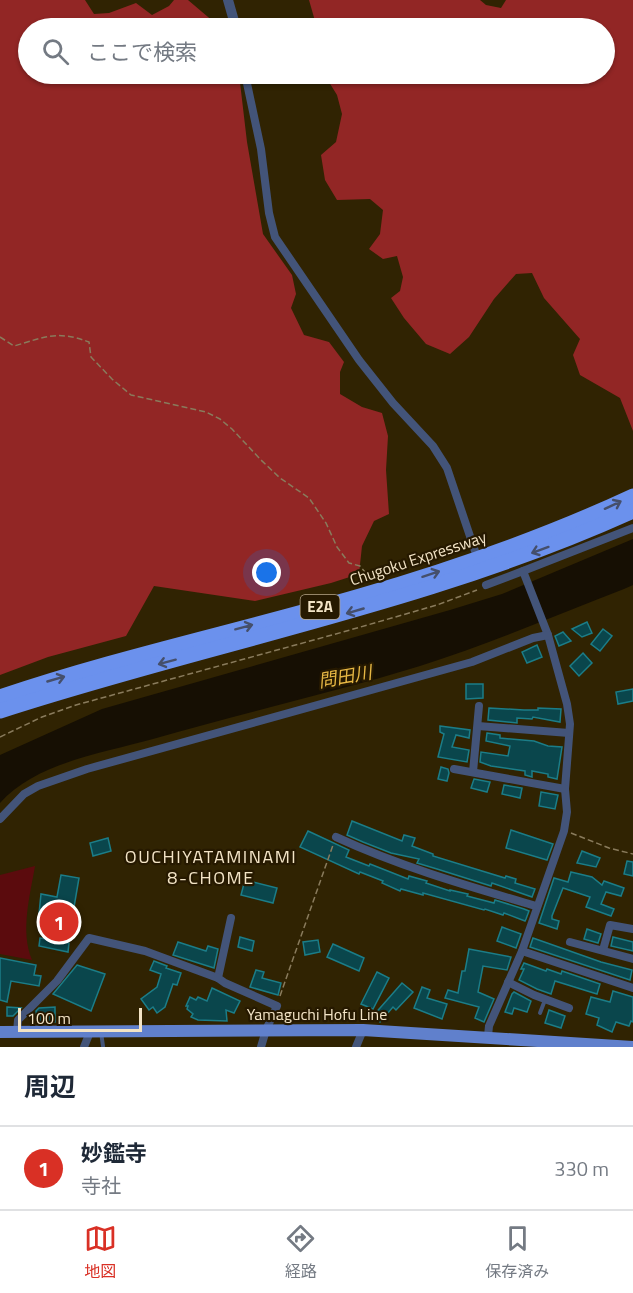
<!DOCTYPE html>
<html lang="ja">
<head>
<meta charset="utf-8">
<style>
	:root { --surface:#fff; --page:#f6f6f7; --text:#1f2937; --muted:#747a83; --line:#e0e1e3; --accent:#d93025 }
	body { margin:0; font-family:"Titillium Web","Noto Sans JP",sans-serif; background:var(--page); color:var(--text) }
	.scale { position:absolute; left:18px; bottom:15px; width:124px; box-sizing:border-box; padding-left:6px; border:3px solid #f3e4c6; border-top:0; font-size:16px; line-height:21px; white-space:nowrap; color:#f3e4c6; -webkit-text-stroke:4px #261900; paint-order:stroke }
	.you { position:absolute; left:267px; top:573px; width:21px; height:21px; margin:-15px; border:4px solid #fff; border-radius:50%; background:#1a73e8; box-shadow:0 0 0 9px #1a73e833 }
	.badge { display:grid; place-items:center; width:39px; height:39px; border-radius:50%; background:var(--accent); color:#fff; font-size:20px; font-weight:700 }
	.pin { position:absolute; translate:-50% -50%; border:3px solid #fff; box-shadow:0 2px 6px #0006 }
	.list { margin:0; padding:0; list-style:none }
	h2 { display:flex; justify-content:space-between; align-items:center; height:78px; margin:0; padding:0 24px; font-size:26px }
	h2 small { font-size:20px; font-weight:400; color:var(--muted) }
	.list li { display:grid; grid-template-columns:39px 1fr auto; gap:18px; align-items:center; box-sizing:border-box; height:84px; padding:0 24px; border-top:2px solid var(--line) }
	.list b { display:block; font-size:22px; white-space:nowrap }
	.list p { margin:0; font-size:20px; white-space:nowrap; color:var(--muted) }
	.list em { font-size:20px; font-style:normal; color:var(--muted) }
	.icon { flex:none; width:33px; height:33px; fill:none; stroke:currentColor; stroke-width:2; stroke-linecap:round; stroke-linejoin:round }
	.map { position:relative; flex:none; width:633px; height:1047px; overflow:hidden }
	.search { position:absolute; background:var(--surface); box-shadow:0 2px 4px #0004; left:18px; right:18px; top:18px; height:66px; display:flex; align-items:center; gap:15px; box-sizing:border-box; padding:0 21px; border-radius:33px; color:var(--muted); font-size:22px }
	.sheet { height:162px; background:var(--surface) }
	nav { display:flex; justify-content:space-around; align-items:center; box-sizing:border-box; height:84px; border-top:2px solid var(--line); background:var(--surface); font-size:16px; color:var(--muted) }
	nav a { display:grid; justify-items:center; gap:3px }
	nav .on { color:var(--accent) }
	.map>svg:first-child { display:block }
	.green { fill:#5b0b0d }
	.forest { fill:#922625 }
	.water { fill:#160f03 }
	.building { fill:#0a464c; stroke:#1b7d88; stroke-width:1.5 }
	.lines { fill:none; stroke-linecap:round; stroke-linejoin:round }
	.path { stroke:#897b5c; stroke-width:1.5; stroke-dasharray:6 3; stroke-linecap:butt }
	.service { stroke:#435479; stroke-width:4 }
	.minor { stroke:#435479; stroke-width:8 }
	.tertiary { stroke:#435479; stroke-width:10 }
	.primary { stroke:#6080cc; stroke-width:12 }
	.motorway { stroke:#6b91ed; stroke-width:15 }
	.oneway { stroke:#454f6b }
	.labels { text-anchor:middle; stroke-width:4.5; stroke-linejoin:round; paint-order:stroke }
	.shield { fill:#261900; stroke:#b6a78b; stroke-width:1.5 }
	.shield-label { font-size:15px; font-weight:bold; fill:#f3e4c6 }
	.street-label { font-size:16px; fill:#f3e4c6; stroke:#261900 }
	.water-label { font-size:18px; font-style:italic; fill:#e6b744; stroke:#261900 }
	.neighbourhood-label { font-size:18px; letter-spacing:1.5px; fill:#f3e4c6; stroke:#261900 }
</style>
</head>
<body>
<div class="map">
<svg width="633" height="1047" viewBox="0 0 633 1047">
	<rect width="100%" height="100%" fill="#302302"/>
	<path class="green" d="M35,866c-5,30 -15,65 -3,94l-32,-6v-79z"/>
	<g class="forest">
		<path d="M0,0h85l9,14 15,-1 27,-10 16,12 17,-9 5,-6h14l33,28h-193v46h211l8,68 16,92 29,41 4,19 -5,14 13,27 25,7 15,20 -4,10v22l22,13 20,6 6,23 -2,34 3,44 -15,7 -12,25 -3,28 -28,9 -76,18 -101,-15 -28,50 -78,21 -48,18z"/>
		<path d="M309,0h171l6,5 15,3 5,-8h127v431l-13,-33 -40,-23 -7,-20 7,-16 -36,-41 -12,-25 -16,1 -22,25 -25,38 -19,17 -24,-10 -22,-26 -13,-20 9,-7 3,-14 -6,-21 -14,3 -14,-10 11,-15 3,-24 -13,-11 -33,1 -12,-20 -4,-25 15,-13 6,-28 -5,-19 -13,-21h280v-46h-287z"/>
	</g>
	<path class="water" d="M633,539v46l-9,4c-67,26 -135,55 -204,77 -88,27 -178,47 -267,73 -50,14 -118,24 -153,64v-48l102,-46 348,-99 52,-16z"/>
	<g class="building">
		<path d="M587,622l5,11 -10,4 -10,-8z"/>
		<path d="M603,629l9,7 -12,15 -9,-7z"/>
		<path d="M563,632l8,9 -12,5 -4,-10z"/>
		<path d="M537,645l5,12 -15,6 -5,-11z"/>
		<path d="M583,653l9,10 -13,13 -9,-10z"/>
		<path d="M466,684h17v14l-17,1z"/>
		<path d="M633,689v12l-15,3 -2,-12z"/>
		<path d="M489,708l35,2h14v-2l23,1 -1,13 -27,-5 -1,2 -15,-1v5l-29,-3z"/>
		<path d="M440,726l30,4 -1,8 -13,-3 -4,12 17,3 -2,12 -29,-5 6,-23 -4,-2z"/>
		<path d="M487,733l13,2v3l34,3 14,5 14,1 -5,32 -9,-2v-3l-16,-3v6l-7,-2v-4l-34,-5 -11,-4 1,-10 27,4 2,-10 -24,-5z"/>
		<path d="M441,767l7,2 1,4 -2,8 -9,-2z"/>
		<path d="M474,779l16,3 -3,10 -16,-4z"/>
		<path d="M504,785l18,3 -2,10 -18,-4z"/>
		<path d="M541,792l17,3 -3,14 -16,-3z"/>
		<path d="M352,821l50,20 2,-6 11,3 -3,8 21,8v2l72,22 1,-2 10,3 -1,4 20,6 -3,8 -40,-14 -1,3 -54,-17 -20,-6 2,-4 -28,-6 -28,-11 -16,-7z"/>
		<path d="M511,830l42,14 -6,16 -41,-12z"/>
		<path d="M308,831l41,19 -3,7 23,9 1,-2 38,15 1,-3 18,5 -1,2 24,8v-1l18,4 -1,2 27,7 1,-3 29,9 5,2 -3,8 -1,2 -21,-8 -1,2 -18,-6 -1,1 -61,-17v2l-22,-6 -1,2 -18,-8 1,-2 -23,-9 -1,2 -59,-27z"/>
		<path d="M108,838l3,13 -18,5 -3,-13z"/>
		<path d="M582,851l18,7 -4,9 -19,-4z"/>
		<path d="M627,861l6,1v14l-9,-2z"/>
		<path d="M571,872l21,5 10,8 2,-4 20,7 -3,8 -15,-4 -5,12 13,5 -3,7 -25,-9 4,-10 -27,-9 -11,28v3l7,2 -2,8 -18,-6 15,-45 14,4z"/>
		<path d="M61,875l18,3 -6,35h-6v19l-23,5v-11l-6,-2 3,-30 16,3z"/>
		<path d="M245,880l32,8 -4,15 -32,-8z"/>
		<path d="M502,927l19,7 -5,14 -19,-7z"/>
		<path d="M587,929l14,5 -3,9 -14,-4z"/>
		<path d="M240,937l14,4 -2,10 -14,-4z"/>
		<path d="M613,937l20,5v9l-22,-5z"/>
		<path d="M40,938l29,5 -1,9 -29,-6z"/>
		<path d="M533,938l68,24 31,8 -2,10 -100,-33z"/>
		<path d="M318,940l2,12 -15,3 -2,-13z"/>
		<path d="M178,942l28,9 2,-5 10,3 -4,19 -41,-13z"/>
		<path d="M333,944l31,14 -5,13 -32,-14z"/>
		<path d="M469,949l42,8 -4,13 -24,-4 -5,26 16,7 -10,23 -9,-4 4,-11 -34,-9 3,-8 10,3 4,-22h3z"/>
		<path d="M0,958l36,7 -2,10 7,1 -2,10 -28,-5 -4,21 -7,-2z"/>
		<path d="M154,961l13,5 -1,2 15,5 -4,12 -4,-1 -8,23 -8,6 -4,-6 -4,3 -8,-11 16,-12 4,-13 -11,-4z"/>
		<path d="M524,963l22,8 1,-2 14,5 1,-3 38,13 -3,10 -42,-13 -4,13 -14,-5 -18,-9 5,-11h-3z"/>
		<path d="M77,965l28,9 -14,37 -38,-17z"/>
		<path d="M256,970l8,2 -2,6 19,5 -3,12 -28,-8z"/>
		<path d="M377,972l12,6 -16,31 -12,-5z"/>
		<path d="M402,983l11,9 -17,18 -3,-3 -13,15 -7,-6z"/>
		<path d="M422,987l8,3 -3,8 20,6 -5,15 -28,-11z"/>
		<path d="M212,988l28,13 -6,12 -8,-3 1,11 -29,-1 -7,-3 2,-3 -6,-5 1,-3h-2l4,-9 6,3 2,-3 9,4z"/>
		<path d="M613,991l20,6v25l-2,-1 -2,5 -13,-4 -4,10 -15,-7 2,-7 -13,-4 5,-17 19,5z"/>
		<path d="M514,992l17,9 -4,11 -13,-4 -2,6 -7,-2 7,-18z"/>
		<path d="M7,1007l14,1 -8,8h-6z"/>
		<path d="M55,1007v15h-18l-1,-11 3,-3z"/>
		<path d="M549,1010l16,6 -4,12 -16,-5z"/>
	</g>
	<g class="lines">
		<g class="path">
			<path d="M0,337l14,9c31,-9 43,-16 75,-4l2,15 21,22 19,16 75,17 14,7 12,10 29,31 19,18 29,20 17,25 11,24 12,16 11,3 10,12 95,-34"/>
			<path d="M0,737l42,-20 34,-12 267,-73 94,-27 40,-15"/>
			<path d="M571,833l38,15 24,6"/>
			<path d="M280,996l53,-151"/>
		</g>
		<g class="service">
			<path d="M540,1013l5,-13"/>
			<path d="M101,1032l2,14"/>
		</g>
		<g class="minor">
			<path d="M245,74l16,75 8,64 6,24 84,123 34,43 40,43 14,22 28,83"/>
			<path d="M523,571l110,-43"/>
			<path d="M486,585l37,-14 25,64 19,69 3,20 -5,65 2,23 -3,19 -42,120 -33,75 -1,10"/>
			<path d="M478,726l91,7"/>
			<path d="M454,769l111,20"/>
			<path d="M473,772l6,-66"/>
			<path d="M0,819l24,-25 14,-8 49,-17 385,-107 61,-24 15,-3"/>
			<path d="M336,837c65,30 132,49 200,69"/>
			<path d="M231,918l-13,60 7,5 52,23 -11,24 -5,17"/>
			<path d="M570,942l63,17"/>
			<path d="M603,950l7,-25 23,4"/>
			<path d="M522,951l111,37"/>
			<path d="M508,982l26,13 35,13"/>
			<path d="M17,1033l1,-13 39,-39 32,-43 56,13 73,27"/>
			<path d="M84,1047l6,-15"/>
			<path d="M356,1047l7,-17"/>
		</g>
		<path class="tertiary" d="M228,0l8,28"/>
		<path class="primary" d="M0,1032l363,-2 270,17"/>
		<g class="motorway">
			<path d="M0,697c118,-40 240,-66 360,-101 93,-27 185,-59 273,-100"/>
			<path d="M0,711c212,-69 428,-107 633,-200"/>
		</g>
	</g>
	<defs><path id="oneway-shaft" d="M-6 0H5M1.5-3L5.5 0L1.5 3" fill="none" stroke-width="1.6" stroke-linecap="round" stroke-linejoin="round" transform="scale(1.5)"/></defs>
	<g class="oneway">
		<use href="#oneway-shaft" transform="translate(613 505) rotate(-25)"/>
		<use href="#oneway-shaft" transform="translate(540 550) rotate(160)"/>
		<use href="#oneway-shaft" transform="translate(431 574) rotate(-18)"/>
		<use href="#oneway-shaft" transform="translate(355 611) rotate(164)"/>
		<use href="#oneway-shaft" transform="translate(244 627) rotate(-15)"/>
		<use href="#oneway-shaft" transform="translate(167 662) rotate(165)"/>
		<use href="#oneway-shaft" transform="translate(56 679) rotate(-16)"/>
	</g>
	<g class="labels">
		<rect class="shield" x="300.5" y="595" width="39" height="24" rx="4.5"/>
		<g class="shield-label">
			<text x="320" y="612">E2A</text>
		</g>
		<g class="street-label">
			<text transform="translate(418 558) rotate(-18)" y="6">Chugoku Expressway</text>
			<text x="317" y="1020">Yamaguchi Hofu Line</text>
		</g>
		<g class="water-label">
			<text transform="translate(345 677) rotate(-10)" y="6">問田川</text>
		</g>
		<g class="neighbourhood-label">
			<text x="211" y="863">OUCHIYATAMINAMI<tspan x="211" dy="21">8-CHOME</tspan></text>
		</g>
	</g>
</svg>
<div class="scale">100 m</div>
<div class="you"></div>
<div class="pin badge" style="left:59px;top:922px">1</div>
<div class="search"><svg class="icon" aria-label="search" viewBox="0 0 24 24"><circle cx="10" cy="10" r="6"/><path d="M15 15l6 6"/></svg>ここで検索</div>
</div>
<section class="sheet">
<h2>周辺<small></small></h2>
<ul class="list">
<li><span class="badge">1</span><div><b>妙鑑寺</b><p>寺社</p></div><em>330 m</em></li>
</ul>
</section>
<nav>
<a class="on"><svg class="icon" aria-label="map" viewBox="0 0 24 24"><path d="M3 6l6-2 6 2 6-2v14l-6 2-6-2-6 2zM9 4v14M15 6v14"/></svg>地図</a>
<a><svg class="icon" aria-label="directions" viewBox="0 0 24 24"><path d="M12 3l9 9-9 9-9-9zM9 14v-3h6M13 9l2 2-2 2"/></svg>経路</a>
<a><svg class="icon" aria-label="saved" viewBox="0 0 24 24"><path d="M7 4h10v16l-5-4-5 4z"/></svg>保存済み</a>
</nav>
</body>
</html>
